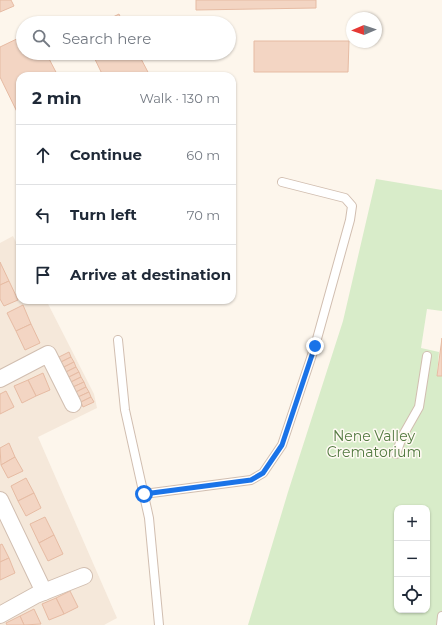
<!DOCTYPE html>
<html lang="en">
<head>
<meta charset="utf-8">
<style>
	:root { --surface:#fff; --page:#f2f2f3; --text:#1f2937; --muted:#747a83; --line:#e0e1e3 }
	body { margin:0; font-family:Montserrat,sans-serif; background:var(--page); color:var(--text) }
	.controls { position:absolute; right:12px; bottom:12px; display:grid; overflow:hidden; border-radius:8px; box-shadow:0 1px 3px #0004 }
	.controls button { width:36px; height:36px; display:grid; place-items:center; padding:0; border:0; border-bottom:1px solid var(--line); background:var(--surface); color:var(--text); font:20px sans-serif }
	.compass { position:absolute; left:346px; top:12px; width:36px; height:36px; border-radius:50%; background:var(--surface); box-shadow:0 1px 3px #0004; rotate:268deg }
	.stop { position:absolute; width:12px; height:12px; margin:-9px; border:3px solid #1a73e8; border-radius:50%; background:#fff }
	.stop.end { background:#1a73e8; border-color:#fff; box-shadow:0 1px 4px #0008 }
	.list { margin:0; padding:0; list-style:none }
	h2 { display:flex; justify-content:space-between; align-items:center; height:52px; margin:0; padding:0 16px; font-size:17px }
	h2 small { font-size:13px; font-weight:400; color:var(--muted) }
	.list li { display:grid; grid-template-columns:26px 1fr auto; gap:12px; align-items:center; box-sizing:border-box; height:60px; padding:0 16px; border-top:1px solid var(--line) }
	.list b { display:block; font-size:15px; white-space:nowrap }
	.list em { font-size:13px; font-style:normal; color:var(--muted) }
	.icon { flex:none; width:22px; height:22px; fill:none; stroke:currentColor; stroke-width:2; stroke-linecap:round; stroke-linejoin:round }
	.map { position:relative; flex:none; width:442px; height:625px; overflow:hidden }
	.search { position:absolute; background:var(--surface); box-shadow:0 1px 3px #0004; left:16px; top:16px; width:220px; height:44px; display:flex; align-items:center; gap:10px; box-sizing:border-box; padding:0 14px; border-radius:22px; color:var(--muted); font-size:15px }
	.panel { position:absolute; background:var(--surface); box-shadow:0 1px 3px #0004; left:16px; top:72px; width:220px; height:232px; border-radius:12px }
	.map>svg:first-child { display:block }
	.residential { fill:#f5e8da }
	.green { fill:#d8ecc9; fill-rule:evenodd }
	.building { fill:#f3d5c3; stroke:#e6bba3 }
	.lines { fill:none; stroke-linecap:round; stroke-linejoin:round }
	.service-casing { stroke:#d1beb0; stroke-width:10 }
	.minor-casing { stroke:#d1beb0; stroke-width:18 }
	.service { stroke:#fff; stroke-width:8 }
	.minor { stroke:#fff; stroke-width:16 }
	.route { stroke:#1a73e8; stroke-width:5 }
	.labels { text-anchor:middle; stroke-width:3; stroke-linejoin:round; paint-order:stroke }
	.park-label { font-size:14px; fill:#537a41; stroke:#fffaf3 }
</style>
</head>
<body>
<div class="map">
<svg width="442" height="625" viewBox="0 0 442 625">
	<rect width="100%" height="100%" fill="#fdf6ec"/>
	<path class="residential" d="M13,236l7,14v50h26l48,94 3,14 -59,29 79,181 -13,7h-104v-382z"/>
	<path class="green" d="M376,179l66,11v121l-15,-2 -6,39 18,4 -2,23 5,1v249h-194l40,-133 55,-171zM397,508h30v102h-30z"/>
	<g class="building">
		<path d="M0,0h11l3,6 -14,6z"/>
		<path d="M196,0h120v8l-120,2z"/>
		<path d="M119,14l4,9h-22z"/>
		<path d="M23,36v17h23l12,23h-38v42l-20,-41v-30z"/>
		<path d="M254,41h95l-1,31h-94z"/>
		<path d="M92,53h46l12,23h-47z"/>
		<path d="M0,262l9,19 -9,4z"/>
		<path d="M9,281l9,19 -14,6 -4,-7v-14z"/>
		<path d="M23,305l8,19 -15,7 -9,-18z"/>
		<path d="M31,324l9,19 -15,7 -9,-19z"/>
		<path d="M442,338v38h-5z"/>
		<path d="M69,352l2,5 -10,5 -2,-5z"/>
		<path d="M71,357l3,5 -10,5 -3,-5z"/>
		<path d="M74,362l2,5 -10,5 -2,-5z"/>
		<path d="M76,367l3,5 -10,5 -3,-5z"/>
		<path d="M79,372l2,5 -10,5 -2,-5z"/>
		<path d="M43,373l7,17 -14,6 -8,-16z"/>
		<path d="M81,377l3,5 -11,5 -2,-5z"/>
		<path d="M28,380l8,16 -14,7 -8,-17z"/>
		<path d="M84,382l2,5 -10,5 -3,-5z"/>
		<path d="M86,387l3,5 -11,5 -2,-5z"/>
		<path d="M6,391l8,16 -14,7v-20z"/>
		<path d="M89,392l2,5 -10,5 -3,-5z"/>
		<path d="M91,397l3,5 -11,5 -2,-5z"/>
		<path d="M9,443l6,14 -14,8 -1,-17z"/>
		<path d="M15,457l8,14 -15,7 -7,-13z"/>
		<path d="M26,478l8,15 -16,8 -7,-15z"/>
		<path d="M34,493l7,15 -15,8 -8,-15z"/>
		<path d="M45,517l9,18 -15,8 -9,-19z"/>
		<path d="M54,535l9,19 -15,7 -9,-18z"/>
		<path d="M2,544l7,14 -9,4v-17z"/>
		<path d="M9,558l6,15 -15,7v-18z"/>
		<path d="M70,591l8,16 -14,7 -8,-16z"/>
		<path d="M56,598l8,16 -15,6 -7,-16z"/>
		<path d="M34,609l7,15 -17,1 -4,-9z"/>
		<path d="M20,616l4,9h-17l-1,-2z"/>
	</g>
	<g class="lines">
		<defs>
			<g id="service">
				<path d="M118,340l7,70 24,108 10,107"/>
				<path d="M396,454l6,-17 17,-30 8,-51"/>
				<path d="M144,494l107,-14 12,-7 19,-28 33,-99 35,-126 2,-14 -7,-8 -63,-16"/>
				<path d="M441,625l1,-9"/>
			</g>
			<g id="minor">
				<path d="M0,379l48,-25 25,50"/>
				<path d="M0,500l44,92"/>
				<path d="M0,615l36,-20 48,-19"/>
			</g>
		</defs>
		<use href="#service" class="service-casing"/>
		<use href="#minor" class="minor-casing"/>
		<use href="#service" class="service"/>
		<use href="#minor" class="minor"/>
	</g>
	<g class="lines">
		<path class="route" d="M144,494l107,-14 12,-7 19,-28 33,-99"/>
	</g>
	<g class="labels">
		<g class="park-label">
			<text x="374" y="441">Nene Valley<tspan x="374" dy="16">Crematorium</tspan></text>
		</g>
	</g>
</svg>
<div class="controls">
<button>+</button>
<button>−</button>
<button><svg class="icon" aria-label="locate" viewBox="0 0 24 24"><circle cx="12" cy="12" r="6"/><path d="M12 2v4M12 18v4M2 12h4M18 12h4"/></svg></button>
</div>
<svg class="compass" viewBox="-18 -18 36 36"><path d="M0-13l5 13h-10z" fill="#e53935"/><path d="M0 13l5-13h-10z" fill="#747a83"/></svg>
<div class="stop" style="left:144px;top:494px"></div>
<div class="stop end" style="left:315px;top:346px"></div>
<div class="search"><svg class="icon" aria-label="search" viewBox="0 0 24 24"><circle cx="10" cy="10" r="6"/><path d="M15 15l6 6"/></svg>Search here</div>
<section class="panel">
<h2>2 min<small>Walk · 130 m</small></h2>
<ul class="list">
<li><svg class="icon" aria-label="ahead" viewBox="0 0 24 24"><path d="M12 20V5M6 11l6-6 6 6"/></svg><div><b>Continue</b></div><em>60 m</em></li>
<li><svg class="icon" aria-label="left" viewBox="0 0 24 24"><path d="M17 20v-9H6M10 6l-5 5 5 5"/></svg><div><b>Turn left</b></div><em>70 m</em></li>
<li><svg class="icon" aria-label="arrive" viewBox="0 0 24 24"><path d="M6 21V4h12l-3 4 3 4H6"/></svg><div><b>Arrive at destination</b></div></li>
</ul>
</section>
</div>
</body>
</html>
